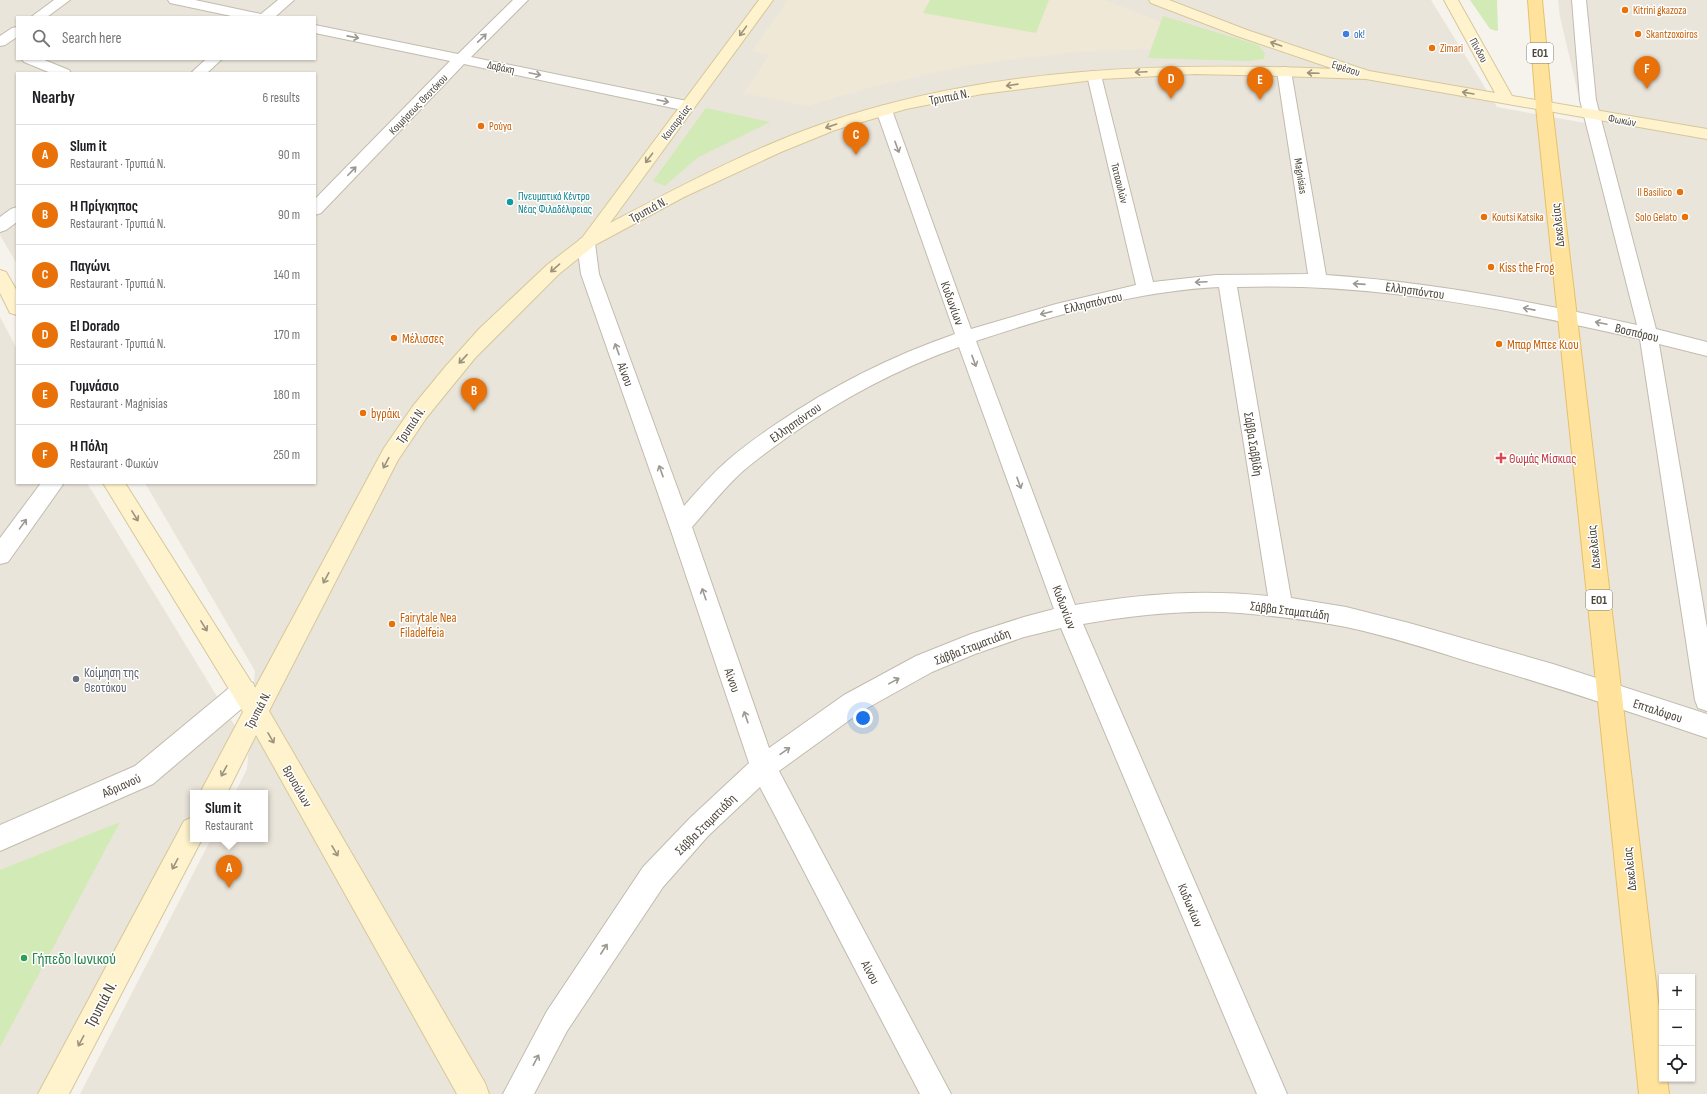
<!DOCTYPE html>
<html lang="en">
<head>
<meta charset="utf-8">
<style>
	:root { --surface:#fff; --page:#f6f6f6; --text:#202124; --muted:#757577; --line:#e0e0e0; --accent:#fc3f1d }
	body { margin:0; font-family:"Sofia Sans Condensed",sans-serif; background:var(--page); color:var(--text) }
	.controls { position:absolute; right:12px; bottom:12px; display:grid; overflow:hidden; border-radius:0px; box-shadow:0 1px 3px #0004 }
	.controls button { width:36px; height:36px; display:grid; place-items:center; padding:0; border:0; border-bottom:1px solid var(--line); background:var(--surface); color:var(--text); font:20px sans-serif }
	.you { position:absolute; left:863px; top:718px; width:14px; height:14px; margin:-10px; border:3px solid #fff; border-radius:50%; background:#1a73e8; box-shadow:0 0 0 6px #1a73e833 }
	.badge { display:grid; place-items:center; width:26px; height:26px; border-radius:50%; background:var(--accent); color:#fff; font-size:13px; font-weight:700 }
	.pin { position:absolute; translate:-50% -33px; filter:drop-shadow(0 1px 2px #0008) }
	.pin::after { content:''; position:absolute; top:21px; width:14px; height:12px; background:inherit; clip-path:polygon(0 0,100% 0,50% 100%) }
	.popup { position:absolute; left:190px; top:790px; width:78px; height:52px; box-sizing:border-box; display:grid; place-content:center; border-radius:0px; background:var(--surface); filter:drop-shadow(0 1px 3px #0005); font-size:13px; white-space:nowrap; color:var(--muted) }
	.popup b { font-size:15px; color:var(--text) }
	.popup::after { content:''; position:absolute; left:50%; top:100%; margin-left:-8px; border:8px solid transparent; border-top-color:var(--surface) }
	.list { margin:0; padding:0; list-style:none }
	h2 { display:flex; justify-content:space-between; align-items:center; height:52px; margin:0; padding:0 16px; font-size:17px }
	h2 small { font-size:13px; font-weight:400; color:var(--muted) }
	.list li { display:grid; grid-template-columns:26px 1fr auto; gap:12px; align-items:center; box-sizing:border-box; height:60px; padding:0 16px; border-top:1px solid var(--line) }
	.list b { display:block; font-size:15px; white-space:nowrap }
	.list p { margin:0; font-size:13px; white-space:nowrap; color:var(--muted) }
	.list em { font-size:13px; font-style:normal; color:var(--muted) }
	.icon { flex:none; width:22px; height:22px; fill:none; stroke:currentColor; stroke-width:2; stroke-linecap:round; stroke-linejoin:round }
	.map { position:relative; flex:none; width:1707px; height:1094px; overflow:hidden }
	.search { position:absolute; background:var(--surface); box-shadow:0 1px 3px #0004; left:16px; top:16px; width:300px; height:44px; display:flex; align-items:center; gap:10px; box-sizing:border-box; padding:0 14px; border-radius:0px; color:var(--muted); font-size:15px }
	.panel { position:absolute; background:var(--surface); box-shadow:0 1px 3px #0004; left:16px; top:72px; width:300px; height:412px; border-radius:0px }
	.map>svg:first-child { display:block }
	.residential { fill:#eae5da; fill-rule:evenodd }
	.education { fill:#efe8d6 }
	.green { fill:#d2eab5 }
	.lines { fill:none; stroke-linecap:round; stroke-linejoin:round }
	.street-casing { stroke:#c2bbae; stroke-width:2 }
	.secondary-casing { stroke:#d6c79b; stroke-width:2 }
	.primary-casing { stroke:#e6c16a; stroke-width:2 }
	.street { fill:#fff; fill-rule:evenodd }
	.secondary { fill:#fff3cd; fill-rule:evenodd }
	.primary { fill:#ffe39c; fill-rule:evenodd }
	.oneway { stroke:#9c937c }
	.oneway2 { stroke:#9c9892 }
	.food-dot { fill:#e8710a; stroke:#fff; stroke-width:1.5 }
	.shop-dot { fill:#3f7fe0; stroke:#fff; stroke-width:1.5 }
	.culture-dot { fill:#0f9aa8; stroke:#fff; stroke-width:1.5 }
	.health-dot { fill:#e0444e; stroke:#fff; stroke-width:1.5 }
	.worship-dot { fill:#6b7280; stroke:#fff; stroke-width:1.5 }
	.leisure-dot { fill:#2e9e5b; stroke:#fff; stroke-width:1.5 }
	.labels { text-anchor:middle; stroke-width:3; stroke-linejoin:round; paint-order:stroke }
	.far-food-label { font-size:11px; fill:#c56008; stroke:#fff; text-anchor:start }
	.far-shop-label { font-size:11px; fill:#366cbe; stroke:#fff; text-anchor:start }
	.far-street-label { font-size:11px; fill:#4b4439; stroke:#fff }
	.far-culture-label { font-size:11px; fill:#0d838f; stroke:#fff; text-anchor:start }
	.shield { fill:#fff; stroke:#817c74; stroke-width:1 }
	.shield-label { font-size:12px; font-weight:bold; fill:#4b4439 }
	.street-label { font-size:13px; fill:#4b4439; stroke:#fff }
	.food-label { font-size:13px; fill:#c56008; stroke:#fff; text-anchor:start }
	.health-label { font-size:13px; fill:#be3a42; stroke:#fff; text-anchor:start }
	.worship-label { font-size:13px; fill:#5b616d; stroke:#fff; text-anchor:start }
	.near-leisure-label { font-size:16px; fill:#27864d; stroke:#fff; text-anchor:start }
	.near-street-label { font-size:16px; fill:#4b4439; stroke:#fff }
</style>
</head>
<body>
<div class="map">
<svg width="1707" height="1094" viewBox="0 0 1707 1094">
	<rect width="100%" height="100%" fill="#f6f3ec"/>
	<g class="residential">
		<path d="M0,0h1431l66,107 88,16 -25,-106 -2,-17h149v1094h-1627l131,-255h54v-46h-30l12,-24 8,-98 -110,-188h170v-410h-298v191l-17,-29zM17,17h298v42h-298zM1662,977h30v102h-30z"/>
		<path d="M0,317l17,32v134h70l151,248 -33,62h-12v22l-150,279h-43z"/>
	</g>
	<path class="education" d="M788,0h316l57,22 -11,27 -77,3 -82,10 -49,9 -70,16 -65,19 -63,-13 25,-38 -17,-4z"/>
	<g class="green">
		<path d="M930,0h119l-13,33 -113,-20z"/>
		<path d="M1470,0h27l1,30 -1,1 -7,-2z"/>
		<path d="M1163,16l95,29 7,8 -1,6 -17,2 -99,-3z"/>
		<path d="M706,108l64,14 -73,36 -32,28 -12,-5z"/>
		<path d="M120,822l-120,225v-177z"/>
	</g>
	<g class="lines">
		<defs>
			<g id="street">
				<path d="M54,0h16l-23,17h-16z"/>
				<path d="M168,0h27l66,14 17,-14h16l-19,17h-39l-66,-14z"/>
				<path d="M513,0h15l-57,57 216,44 5,2 3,3 -3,3 -5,2 -223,-47 -143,149 -6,2v-16l135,-138 -135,-28v-8l143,29z"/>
				<path d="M1572,0h14l10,100 60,229 51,13v14l-48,-12 48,284v83l-9,-3 -3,-8 -55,-361c-132,-30 -267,-57 -403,-52l54,311 55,9 63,16 144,41 154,50v24c-79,-27 -157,-53 -237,-76 -41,-13 -82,-26 -124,-35 -35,-7 -71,-11 -106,-14 -52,-4 -105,2 -157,11l204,470h-30l-196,-466 -37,9 -49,17 -43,18 -70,39 -83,60 172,323h-31l-160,-307 -52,49 -45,51 -96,144 -33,63h-31l44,-83 96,-144 47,-49 59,-55 -80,-238 -88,-251 -4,-31 3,-4 6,-2 6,2 3,4 4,31 85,232c14,-16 28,-32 44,-46 15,-13 32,-25 48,-36 56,-38 115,-68 179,-90l-79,-224 3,-3 5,-2 5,2 3,3 79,219 85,-25 80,-19 -49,-210 2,-3 5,-1 5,1 2,3 52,207 63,-7 92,-1 -31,-203 2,-3 5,-1 5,1 2,3 35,204c105,7 208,27 311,50l-57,-225zM1219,287l49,309c-68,-7 -126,-2 -193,9l-99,-264c78,-26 161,-50 243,-54zM959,347l95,262 -30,8 -53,17 -55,22 -72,39 -75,53 -77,-221c17,-19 32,-39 51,-56 15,-13 31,-24 46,-35 53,-38 109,-67 170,-89z"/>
				<path d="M17,27v10l-12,8 -5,1v-10l12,-8z"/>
				<path d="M22,59h20l27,11 2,3h-20l-27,-11z"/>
				<path d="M206,59h16l-15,14h-16z"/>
				<path d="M17,207v15l-11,8 -6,2v-15l11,-8z"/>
				<path d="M41,483h23l-56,79 -8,2v-26z"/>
				<path d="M244,680l9,3 3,8 -3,8 -100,85 -153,67v-26l135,-59 100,-83z"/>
			</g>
			<g id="secondary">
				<path d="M759,0h14l-163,223c69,-36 138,-73 212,-99 165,-57 340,-62 512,-55l-97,-33 -86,-33 -2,-3h20l78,30 122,41 126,22 -51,-93h14l54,96 195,33v10l-341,-60 -85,-3 -86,-2 -94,5 -119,15 -76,15 -71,21 -54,22 -97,45 -89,48 -36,29 -84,84 -48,59 -29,43 -129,251 216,372 4,11h-32l-201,-359 -29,58h-27l43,-81 -140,-229h22l130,205 129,-240 29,-42 32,-39 34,-38 68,-64 35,-27z"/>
				<path d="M0,270l6,2 11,19v24l-7,-2 -10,-20z"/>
				<path d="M193,817v22h9l-133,255h-31l146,-273z"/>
			</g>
			<path id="primary" d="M1528,0h14l10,107 110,927v45h5l2,15h-30l-103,-987z"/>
		</defs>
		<use href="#street" class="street-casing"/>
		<use href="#secondary" class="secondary-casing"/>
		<use href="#primary" class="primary-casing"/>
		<use href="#street" class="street"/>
		<use href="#secondary" class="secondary"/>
		<use href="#primary" class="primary"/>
	</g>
	<defs><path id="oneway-shaft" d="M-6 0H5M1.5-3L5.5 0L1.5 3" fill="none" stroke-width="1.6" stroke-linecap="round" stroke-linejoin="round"/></defs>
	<g class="oneway">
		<use href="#oneway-shaft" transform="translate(743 31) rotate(126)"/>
		<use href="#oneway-shaft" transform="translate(1276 44) rotate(-161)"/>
		<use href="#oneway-shaft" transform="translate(1141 72) rotate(177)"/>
		<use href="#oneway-shaft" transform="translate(1313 73) rotate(-178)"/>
		<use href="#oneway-shaft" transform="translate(1012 85) rotate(172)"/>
		<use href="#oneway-shaft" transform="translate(1468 93) rotate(-170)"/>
		<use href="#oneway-shaft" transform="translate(831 126) rotate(161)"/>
		<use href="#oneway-shaft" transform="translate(649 158) rotate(127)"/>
		<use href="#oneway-shaft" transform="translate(555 268) rotate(139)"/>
		<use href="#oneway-shaft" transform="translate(463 359) rotate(133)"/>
		<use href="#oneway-shaft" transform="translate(386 463) rotate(118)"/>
		<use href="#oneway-shaft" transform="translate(135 516) rotate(58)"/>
		<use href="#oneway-shaft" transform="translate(326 578) rotate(118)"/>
		<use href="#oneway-shaft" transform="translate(204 626) rotate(58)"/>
		<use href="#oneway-shaft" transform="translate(271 738) rotate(60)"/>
		<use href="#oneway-shaft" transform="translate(224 771) rotate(118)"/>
		<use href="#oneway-shaft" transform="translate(335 851) rotate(60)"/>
		<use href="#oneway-shaft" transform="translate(175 864) rotate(118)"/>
		<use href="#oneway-shaft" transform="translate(81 1041) rotate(118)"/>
	</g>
	<g class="oneway2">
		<use href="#oneway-shaft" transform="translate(353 37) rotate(11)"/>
		<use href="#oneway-shaft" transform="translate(482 38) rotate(-44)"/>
		<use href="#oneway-shaft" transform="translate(535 74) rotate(12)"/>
		<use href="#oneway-shaft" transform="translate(663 101) rotate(12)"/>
		<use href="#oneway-shaft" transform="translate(897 147) rotate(70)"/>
		<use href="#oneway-shaft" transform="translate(352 171) rotate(-46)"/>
		<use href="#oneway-shaft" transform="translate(1201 282) rotate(177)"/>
		<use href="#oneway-shaft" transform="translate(1359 284) rotate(-176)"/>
		<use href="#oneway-shaft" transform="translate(1529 309) rotate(-169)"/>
		<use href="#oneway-shaft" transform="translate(1046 313) rotate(166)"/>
		<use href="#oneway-shaft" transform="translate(1601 323) rotate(-168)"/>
		<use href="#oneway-shaft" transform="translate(617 349) rotate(-110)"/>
		<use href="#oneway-shaft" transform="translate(974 361) rotate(70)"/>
		<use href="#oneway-shaft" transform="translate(661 471) rotate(-110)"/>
		<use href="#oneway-shaft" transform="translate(1019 483) rotate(70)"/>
		<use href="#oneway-shaft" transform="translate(23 524) rotate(-54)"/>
		<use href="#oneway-shaft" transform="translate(704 594) rotate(-109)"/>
		<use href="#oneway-shaft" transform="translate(894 681) rotate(-29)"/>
		<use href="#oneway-shaft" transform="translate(746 717) rotate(-109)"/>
		<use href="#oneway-shaft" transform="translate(785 751) rotate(-35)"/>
		<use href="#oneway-shaft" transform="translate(604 949) rotate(-57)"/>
		<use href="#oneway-shaft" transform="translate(536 1060) rotate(-62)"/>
	</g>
	<g class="food-dot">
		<circle cx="1625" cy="10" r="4"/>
		<circle cx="1638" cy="34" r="4"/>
		<circle cx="1432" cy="48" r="4"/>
		<circle cx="481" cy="126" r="4"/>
		<circle cx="1680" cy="192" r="4"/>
		<circle cx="1484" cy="217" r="4"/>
		<circle cx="1685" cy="217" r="4"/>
		<circle cx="1491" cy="267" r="4"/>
		<circle cx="394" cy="338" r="4"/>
		<circle cx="1499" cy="344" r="4"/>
		<circle cx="363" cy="413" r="4"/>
		<circle cx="392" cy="624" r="4"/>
	</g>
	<circle class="shop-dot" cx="1346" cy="34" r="4"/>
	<circle class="culture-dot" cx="510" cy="202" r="4"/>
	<path class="health-dot" d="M1499 452h4v4h4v4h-4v4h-4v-4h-4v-4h4z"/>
	<circle class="worship-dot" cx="76" cy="679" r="4"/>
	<circle class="leisure-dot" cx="24" cy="958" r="4"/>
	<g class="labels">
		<g class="far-food-label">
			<text x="1633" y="14">Kitrini gkazoza</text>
			<text x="1646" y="38">Skantzoxoiros</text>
			<text x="1440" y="52">Zimari</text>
			<text x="489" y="130">Ρούγα</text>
			<text x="1672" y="196" text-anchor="end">Il Basilico</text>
			<text x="1492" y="221">Koutsi Katsika</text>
			<text x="1677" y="221" text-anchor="end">Solo Gelato</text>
		</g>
		<g class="far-shop-label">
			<text x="1354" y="38">ok!</text>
		</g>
		<g class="far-street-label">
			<text transform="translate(1479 50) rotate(61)" y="4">Πίνδου</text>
			<text transform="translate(501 67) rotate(12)" y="4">Δαβάκη</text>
			<text transform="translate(1346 68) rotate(18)" y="4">Εφέσου</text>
			<text transform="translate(418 104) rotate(-46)" y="4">Κοιμήσεως Θεοτόκου</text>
			<text transform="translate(1622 120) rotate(10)" y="4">Φωκών</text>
			<text transform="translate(676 122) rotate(-53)" y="4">Καισαρείας</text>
			<text transform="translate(1301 176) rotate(81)" y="4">Magnisias</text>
			<text transform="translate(1120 183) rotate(76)" y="4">Ταταουλών</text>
		</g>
		<g class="far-culture-label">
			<text x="518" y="200">Πνευματικό Κέντρο<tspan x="518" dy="13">Νέας Φιλαδέλφειας</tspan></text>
		</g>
		<g class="shield">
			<rect x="1527" y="43" width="26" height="20" rx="3"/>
			<rect x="1586" y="590" width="26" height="20" rx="3"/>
		</g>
		<g class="shield-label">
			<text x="1540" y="57">ΕΟ1</text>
			<text x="1599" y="604">ΕΟ1</text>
		</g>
		<g class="street-label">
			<text transform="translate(949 96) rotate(-11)" y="5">Τρυπιά Ν.</text>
			<text transform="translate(648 209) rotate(-28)" y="5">Τρυπιά Ν.</text>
			<text transform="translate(1557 225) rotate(-96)" y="5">Δεκελείας</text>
			<text transform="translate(1415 290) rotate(8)" y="5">Ελλησπόντου</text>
			<text transform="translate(1093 302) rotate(-13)" y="5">Ελλησπόντου</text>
			<text transform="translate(953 303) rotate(70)" y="5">Κυδωνίων</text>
			<text transform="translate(1637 332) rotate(13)" y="5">Βοσπόρου</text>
			<text transform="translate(626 374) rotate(70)" y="5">Αίνου</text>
			<text transform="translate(795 422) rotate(-35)" y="5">Ελλησπόντου</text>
			<text transform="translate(410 425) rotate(-56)" y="5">Τρυπιά Ν.</text>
			<text transform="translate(1254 444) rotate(81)" y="5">Σάββα Σαββίδη</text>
			<text transform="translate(1593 547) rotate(-96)" y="5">Δεκελείας</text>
			<text transform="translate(1065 607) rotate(69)" y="5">Κυδωνίων</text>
			<text transform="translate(1290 610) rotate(7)" y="5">Σάββα Σταματιάδη</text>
			<text transform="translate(972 646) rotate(-21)" y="5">Σάββα Σταματιάδη</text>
			<text transform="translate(733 680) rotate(71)" y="5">Αίνου</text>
			<text transform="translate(257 710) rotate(-62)" y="5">Τρυπιά Ν.</text>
			<text transform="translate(1658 710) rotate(18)" y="5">Επταλόφου</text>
			<text transform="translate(121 785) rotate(-24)" y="5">Αδριανού</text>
			<text transform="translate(298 786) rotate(60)" y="5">Βρυούλων</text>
			<text transform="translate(705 824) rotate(-45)" y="5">Σάββα Σταματιάδη</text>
			<text transform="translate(1629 869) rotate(-96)" y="5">Δεκελείας</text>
			<text transform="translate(1191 905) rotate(67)" y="5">Κυδωνίων</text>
			<text transform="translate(871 972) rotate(62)" y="5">Αίνου</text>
		</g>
		<g class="food-label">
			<text x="1499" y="272">Kiss the Frog</text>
			<text x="402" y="343">Μέλισσες</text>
			<text x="1507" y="349">Μπαρ Μπεε Κιου</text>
			<text x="371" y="418">byράκι</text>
			<text x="400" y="622">Fairytale Nea<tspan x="400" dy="15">Filadelfeia</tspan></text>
		</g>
		<g class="health-label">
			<text x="1509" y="463">Θωμάς Μίσκιας</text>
		</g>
		<g class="worship-label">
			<text x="84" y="677">Κοίμηση της<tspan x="84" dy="15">Θεοτόκου</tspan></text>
		</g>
		<g class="near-leisure-label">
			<text x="32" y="964">Γήπεδο Ιωνικού</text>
		</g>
		<g class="near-street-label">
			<text transform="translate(100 1004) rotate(-62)" y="6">Τρυπιά Ν.</text>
		</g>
	</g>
</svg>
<div class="controls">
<button>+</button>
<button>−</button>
<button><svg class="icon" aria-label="locate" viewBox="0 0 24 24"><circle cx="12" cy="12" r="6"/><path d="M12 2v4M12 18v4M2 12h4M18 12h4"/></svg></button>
</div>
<div class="you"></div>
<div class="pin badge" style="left:229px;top:888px;background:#e8710a">A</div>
<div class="popup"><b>Slum it</b>Restaurant</div>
<div class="pin badge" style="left:474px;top:411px;background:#e8710a">B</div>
<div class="pin badge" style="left:856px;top:155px;background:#e8710a">C</div>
<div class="pin badge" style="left:1171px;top:99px;background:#e8710a">D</div>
<div class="pin badge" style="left:1260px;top:100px;background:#e8710a">E</div>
<div class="pin badge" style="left:1647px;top:89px;background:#e8710a">F</div>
<div class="search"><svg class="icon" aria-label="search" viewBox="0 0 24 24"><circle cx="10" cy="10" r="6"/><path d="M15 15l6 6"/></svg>Search here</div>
<section class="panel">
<h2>Nearby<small>6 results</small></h2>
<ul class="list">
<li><span class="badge" style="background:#e8710a">A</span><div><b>Slum it</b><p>Restaurant · Τρυπιά Ν.</p></div><em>90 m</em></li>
<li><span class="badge" style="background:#e8710a">B</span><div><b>Η Πρίγκηπος</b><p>Restaurant · Τρυπιά Ν.</p></div><em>90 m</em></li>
<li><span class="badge" style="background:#e8710a">C</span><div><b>Παγώνι</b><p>Restaurant · Τρυπιά Ν.</p></div><em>140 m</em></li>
<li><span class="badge" style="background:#e8710a">D</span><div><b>El Dorado</b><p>Restaurant · Τρυπιά Ν.</p></div><em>170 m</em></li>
<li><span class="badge" style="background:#e8710a">E</span><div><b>Γυμνάσιο</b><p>Restaurant · Magnisias</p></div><em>180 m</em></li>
<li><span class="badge" style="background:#e8710a">F</span><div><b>Η Πόλη</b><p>Restaurant · Φωκών</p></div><em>250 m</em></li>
</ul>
</section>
</div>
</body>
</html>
